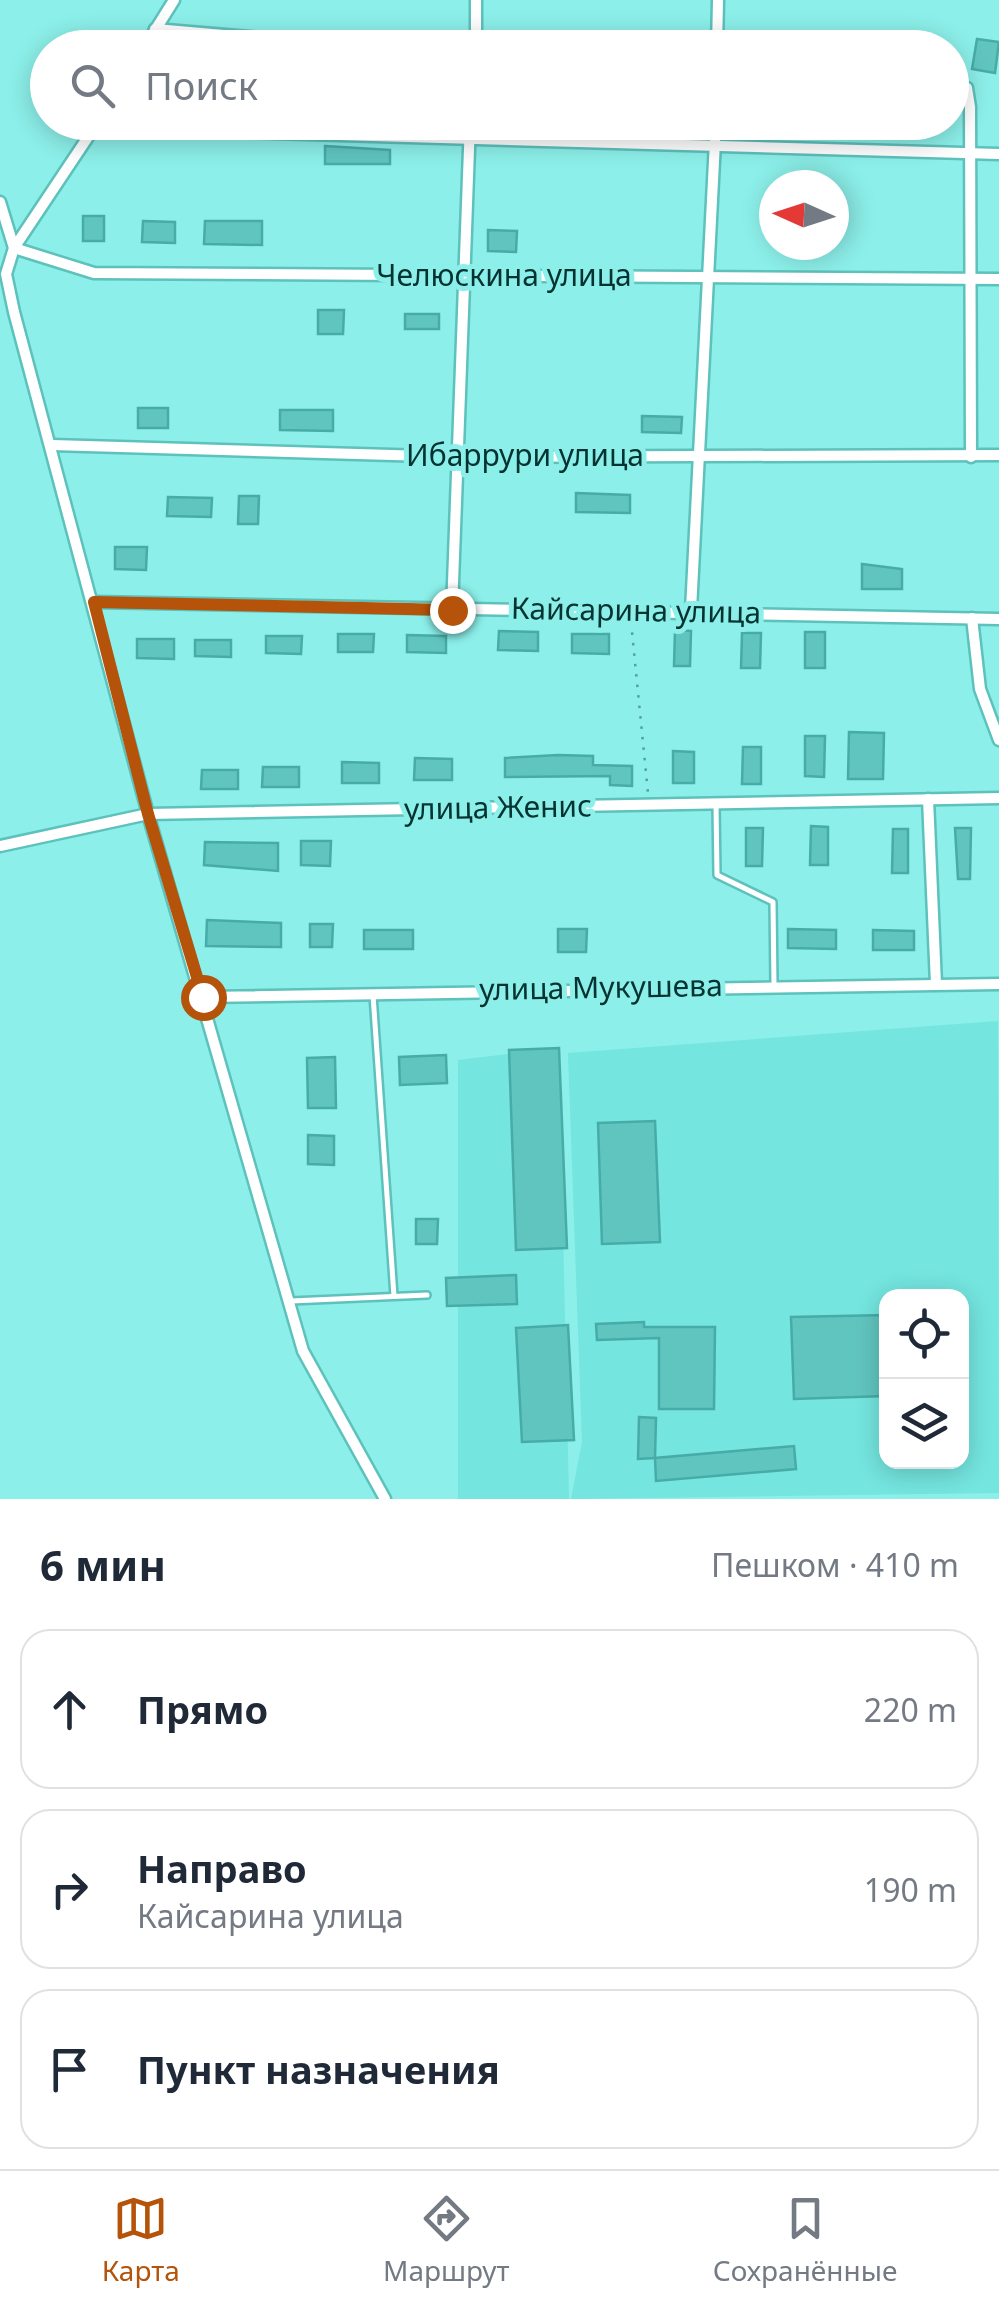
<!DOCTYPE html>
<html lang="ru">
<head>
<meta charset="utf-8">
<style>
	:root { --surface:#fff; --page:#f2f2f3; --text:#1f2937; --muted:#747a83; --line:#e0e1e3; --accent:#b45309 }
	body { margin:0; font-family:"Noto Sans",sans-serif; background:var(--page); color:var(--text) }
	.controls { position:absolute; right:30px; bottom:30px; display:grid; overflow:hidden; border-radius:20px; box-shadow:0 5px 25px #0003 }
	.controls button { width:90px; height:90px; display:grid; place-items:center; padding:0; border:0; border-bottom:2px solid var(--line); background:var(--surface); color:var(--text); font:50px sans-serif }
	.compass { position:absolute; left:759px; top:170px; width:90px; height:90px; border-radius:50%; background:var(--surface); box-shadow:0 5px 25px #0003; rotate:273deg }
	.stop { position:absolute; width:30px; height:30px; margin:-22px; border:8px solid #b45309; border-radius:50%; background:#fff }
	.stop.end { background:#b45309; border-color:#fff; box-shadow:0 2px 10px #0008 }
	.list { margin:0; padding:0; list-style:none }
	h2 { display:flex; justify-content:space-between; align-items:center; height:130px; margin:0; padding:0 40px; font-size:42px }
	h2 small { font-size:32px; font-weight:400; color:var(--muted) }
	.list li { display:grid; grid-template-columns:65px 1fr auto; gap:30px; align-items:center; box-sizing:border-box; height:160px; margin:0 20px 20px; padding:0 20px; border:2px solid var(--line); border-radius:30px }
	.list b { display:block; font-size:38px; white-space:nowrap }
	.list p { margin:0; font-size:32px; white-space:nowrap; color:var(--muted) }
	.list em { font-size:32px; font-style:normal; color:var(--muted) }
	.icon { flex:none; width:55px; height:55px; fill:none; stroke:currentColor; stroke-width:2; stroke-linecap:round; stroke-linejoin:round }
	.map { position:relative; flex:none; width:999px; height:1499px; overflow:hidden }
	.search { position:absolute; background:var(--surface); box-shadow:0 5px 25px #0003; left:30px; right:30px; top:30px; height:110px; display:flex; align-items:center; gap:25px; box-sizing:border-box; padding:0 35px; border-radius:55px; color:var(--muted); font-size:38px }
	.sheet { height:670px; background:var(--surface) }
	nav { display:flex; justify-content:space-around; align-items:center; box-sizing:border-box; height:140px; border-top:2px solid var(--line); background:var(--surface); font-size:28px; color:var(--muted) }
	nav a { display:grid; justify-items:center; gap:5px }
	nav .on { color:var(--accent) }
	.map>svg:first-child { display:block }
	.built { fill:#74e5df; fill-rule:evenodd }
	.building { fill:#61c5bf; stroke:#47aca7; stroke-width:2.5 }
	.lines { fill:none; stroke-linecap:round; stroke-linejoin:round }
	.lane-casing { stroke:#5dc1bc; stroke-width:10 }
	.street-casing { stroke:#5dc1bc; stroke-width:15 }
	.path { stroke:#53a09c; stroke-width:2.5; stroke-dasharray:2.5 8; stroke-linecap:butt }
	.lane { stroke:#fff; stroke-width:5 }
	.street { stroke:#fff; stroke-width:10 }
	.route { stroke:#b45309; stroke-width:12 }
	.labels { text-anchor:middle; stroke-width:10; stroke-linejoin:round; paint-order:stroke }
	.street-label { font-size:30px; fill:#043331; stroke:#8cefe9 }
</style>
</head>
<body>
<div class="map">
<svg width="999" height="1499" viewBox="0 0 999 1499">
	<rect width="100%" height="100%" fill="#8cefe9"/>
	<g class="built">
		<path d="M998,1021l1,472 -428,6 11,-57 -14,-389zM886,1296h76v166h-76z"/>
		<path d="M559,1048l10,451h-111v-439z"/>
	</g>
	<g class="building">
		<path d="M597,32h60v15h-61z"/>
		<path d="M977,39l22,3 -4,31 -23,-4z"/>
		<path d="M325,146l65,4v14h-65z"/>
		<rect x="83" y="216" width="21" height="25"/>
		<path d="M143,221l32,1v21l-33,-1z"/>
		<path d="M205,221h57v24l-58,-1z"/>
		<path d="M488,230l29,1 -1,21 -28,-1z"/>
		<path d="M318,310h26l-1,24h-25z"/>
		<rect x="405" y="314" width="34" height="15"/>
		<rect x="138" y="408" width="30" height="20"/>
		<path d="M280,410h53v21l-53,-1z"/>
		<path d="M642,416l40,1 -1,16 -39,-1z"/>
		<path d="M576,493l54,2v18l-54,-1z"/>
		<path d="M239,496h20l-1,28h-20z"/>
		<path d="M168,497l44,1 -1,19 -44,-1z"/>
		<path d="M115,547h32l-1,23 -31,-1z"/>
		<path d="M862,564l40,5v20h-40z"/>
		<path d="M675,630l16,1 -1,35h-16z"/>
		<path d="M499,631l39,1v19l-40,-1z"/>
		<rect x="805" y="632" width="20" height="36"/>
		<path d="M742,633h19l-1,35h-19z"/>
		<path d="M338,634h36l-1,18h-35z"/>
		<path d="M572,634h37v20l-37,-1z"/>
		<path d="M407,635l39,1v17l-39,-1z"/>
		<path d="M266,636h36l-1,18 -35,-1z"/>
		<path d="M137,639h37v20l-37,-1z"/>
		<path d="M195,640h36v17l-36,-1z"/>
		<path d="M849,732l35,1 -1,46h-35z"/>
		<path d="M805,736h20l-1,41 -19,-1z"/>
		<path d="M743,747h18v37h-19z"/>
		<path d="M673,751l21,1v31h-21z"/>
		<path d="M558,755l35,1v9l39,1v20l-22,-1v-9l-105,1v-19z"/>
		<path d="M415,758l37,1v21h-38z"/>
		<path d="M342,762l37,1v20h-37z"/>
		<path d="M263,767h36v20h-37z"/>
		<path d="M202,770h36v19h-37z"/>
		<path d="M811,826l17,1v38h-18z"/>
		<path d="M746,828h17l-1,38h-16z"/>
		<path d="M955,828h16l-1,51h-12z"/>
		<path d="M893,829h15v44h-16z"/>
		<path d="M301,841h30l-1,25 -29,-1z"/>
		<path d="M205,842l73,1v28l-74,-6z"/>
		<path d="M207,920l74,3v24l-75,-1z"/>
		<path d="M310,924h23l-1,23h-22z"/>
		<path d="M558,929h29l-1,23h-28z"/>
		<path d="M788,929l48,1v19l-48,-1z"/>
		<rect x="364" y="930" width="49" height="19"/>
		<path d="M873,930l41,1v19h-41z"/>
		<path d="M559,1048l8,200 -51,2 -7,-200z"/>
		<path d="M446,1055l1,28 -47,2 -1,-28z"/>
		<path d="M335,1057l1,51h-28l-1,-50z"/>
		<path d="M655,1121l5,121 -58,2 -4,-121z"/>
		<path d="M308,1135l26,1v29l-26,-1z"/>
		<path d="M416,1219h22l-1,25h-21z"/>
		<path d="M516,1275l1,29 -70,2 -1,-28z"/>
		<path d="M886,1315v81l-92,3 -3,-82z"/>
		<path d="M644,1322v5h71l-1,82h-55v-71l-62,2 -1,-16z"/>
		<path d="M568,1325l6,115 -52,2 -6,-114z"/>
		<path d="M639,1417l17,1 -1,40 -17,1z"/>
		<path d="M794,1446l2,23 -140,12 -1,-23z"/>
	</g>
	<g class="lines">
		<defs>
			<g id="lane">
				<path d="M716,806l1,69 56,27 1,83"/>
				<path d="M373,995l21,301"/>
				<path d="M291,1301l136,-6"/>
			</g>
			<g id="street">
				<path d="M155,29l222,19"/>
				<path d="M144,48l30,-48"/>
				<path d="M476,48v-48"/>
				<path d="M717,48l1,-48"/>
				<path d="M952,86l15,2 3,19 1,350"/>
				<path d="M98,122l-84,126 -8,26 8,38 134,502 155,537 82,148"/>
				<path d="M95,128l904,26"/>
				<path d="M0,202l14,46"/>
				<path d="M14,248l80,25 905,6"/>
				<path d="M52,445l409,12 538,-2"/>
				<path d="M94,602l905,17"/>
				<path d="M452,610l18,-488"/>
				<path d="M691,610l25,-488"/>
				<path d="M972,618l8,71 19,51"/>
				<path d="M928,799l8,185"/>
				<path d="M0,846l148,-32 851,-16"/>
				<path d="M203,997l796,-13"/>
			</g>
		</defs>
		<use href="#lane" class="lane-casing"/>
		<use href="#street" class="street-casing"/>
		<path class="path" d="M631,622l17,171"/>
		<use href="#lane" class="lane"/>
		<use href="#street" class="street"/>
	</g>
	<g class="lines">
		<path class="route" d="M203,997l-55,-183 -54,-212 358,8"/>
	</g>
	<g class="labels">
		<g class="street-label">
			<text x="504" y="286">Челюскина улица</text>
			<text x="525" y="466">Ибаррури улица</text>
			<text transform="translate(636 611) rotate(1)" y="10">Кайсарина улица</text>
			<text transform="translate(498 808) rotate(-1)" y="10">улица Женис</text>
			<text transform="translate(601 988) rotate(-1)" y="10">улица Мукушева</text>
		</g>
	</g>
</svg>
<div class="controls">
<button><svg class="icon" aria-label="locate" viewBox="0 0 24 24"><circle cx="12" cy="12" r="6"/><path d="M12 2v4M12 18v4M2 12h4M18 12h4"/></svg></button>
<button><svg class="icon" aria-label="layers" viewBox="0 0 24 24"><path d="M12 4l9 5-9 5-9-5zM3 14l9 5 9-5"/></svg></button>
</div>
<svg class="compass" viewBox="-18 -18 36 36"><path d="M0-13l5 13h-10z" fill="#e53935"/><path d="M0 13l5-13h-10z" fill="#747a83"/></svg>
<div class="stop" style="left:203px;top:997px"></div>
<div class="stop end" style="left:452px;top:610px"></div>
<div class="search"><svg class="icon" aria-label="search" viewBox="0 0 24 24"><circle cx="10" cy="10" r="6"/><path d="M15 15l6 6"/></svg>Поиск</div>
</div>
<section class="sheet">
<h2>6 мин<small>Пешком · 410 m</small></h2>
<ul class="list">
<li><svg class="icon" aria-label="ahead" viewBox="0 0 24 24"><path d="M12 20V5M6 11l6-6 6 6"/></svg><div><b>Прямо</b></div><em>220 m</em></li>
<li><svg class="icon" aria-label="right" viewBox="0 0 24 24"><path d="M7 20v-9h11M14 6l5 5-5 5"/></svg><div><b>Направо</b><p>Кайсарина улица</p></div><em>190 m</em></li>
<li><svg class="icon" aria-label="arrive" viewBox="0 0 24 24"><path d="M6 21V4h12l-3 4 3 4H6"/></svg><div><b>Пункт назначения</b></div></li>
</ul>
</section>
<nav>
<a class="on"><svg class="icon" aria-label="map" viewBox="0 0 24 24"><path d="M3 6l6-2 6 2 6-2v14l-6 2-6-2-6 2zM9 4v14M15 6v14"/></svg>Карта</a>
<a><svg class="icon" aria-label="directions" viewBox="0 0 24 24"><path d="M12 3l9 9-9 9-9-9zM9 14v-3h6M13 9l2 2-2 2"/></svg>Маршрут</a>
<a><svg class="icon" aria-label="saved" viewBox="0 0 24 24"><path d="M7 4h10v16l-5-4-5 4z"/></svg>Сохранённые</a>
</nav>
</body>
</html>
